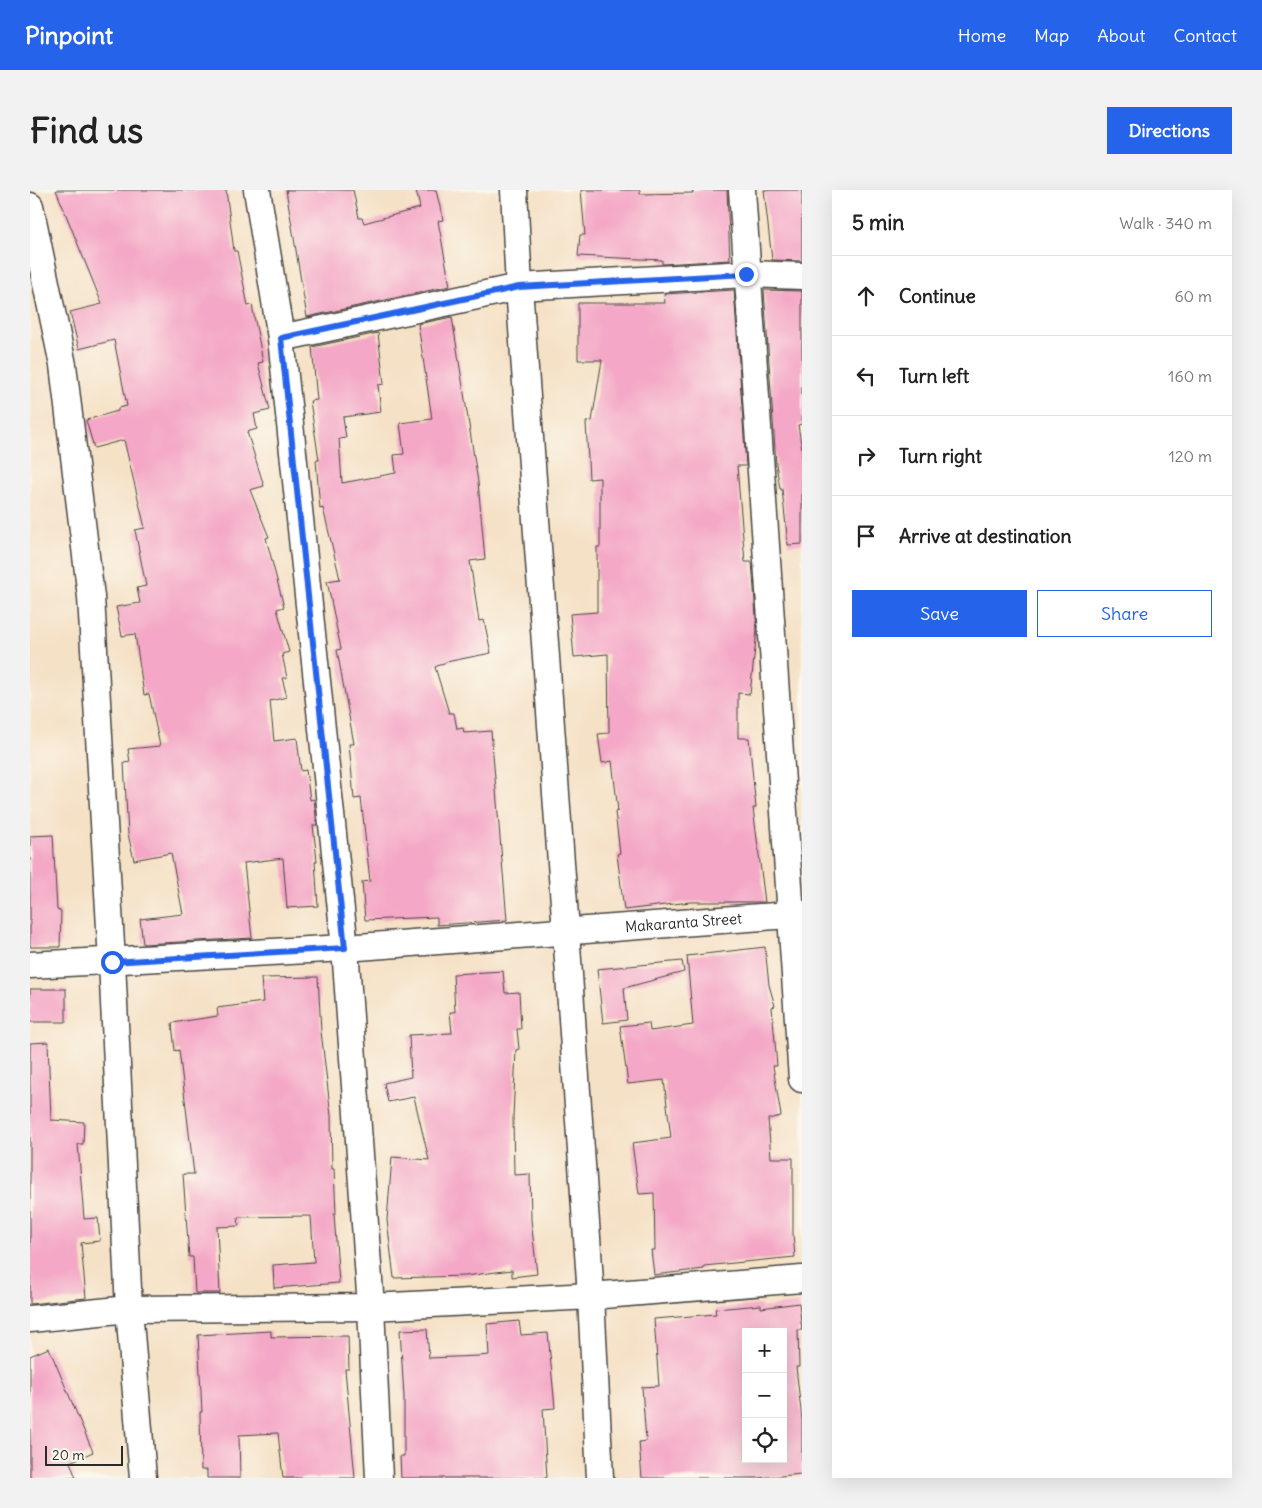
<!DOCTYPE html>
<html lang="en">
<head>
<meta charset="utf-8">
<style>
	:root { --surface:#fff; --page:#f2f2f2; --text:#222; --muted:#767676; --line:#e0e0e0; --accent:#2563eb }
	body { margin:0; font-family:Delius,sans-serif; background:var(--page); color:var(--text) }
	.controls { position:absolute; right:15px; bottom:15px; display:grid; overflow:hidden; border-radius:0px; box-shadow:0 5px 20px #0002 }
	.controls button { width:45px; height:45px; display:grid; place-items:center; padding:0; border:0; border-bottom:1px solid var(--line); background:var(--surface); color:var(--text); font:25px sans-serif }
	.scale { position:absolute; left:15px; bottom:12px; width:78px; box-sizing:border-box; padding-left:5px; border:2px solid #2b2b2b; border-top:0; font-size:14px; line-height:18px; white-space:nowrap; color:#2b2b2b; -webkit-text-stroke:4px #fbf7ec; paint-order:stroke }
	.stop { position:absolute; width:15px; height:15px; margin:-11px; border:4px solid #2563eb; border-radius:50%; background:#fff }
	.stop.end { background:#2563eb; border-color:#fff; box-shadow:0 1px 5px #0008 }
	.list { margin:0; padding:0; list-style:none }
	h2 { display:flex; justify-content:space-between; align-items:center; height:65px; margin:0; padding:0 20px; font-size:21px }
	h2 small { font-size:16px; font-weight:400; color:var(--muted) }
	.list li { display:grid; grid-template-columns:32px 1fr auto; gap:15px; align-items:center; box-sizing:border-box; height:80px; padding:0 20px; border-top:1px solid var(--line) }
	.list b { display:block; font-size:19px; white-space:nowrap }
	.list em { font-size:16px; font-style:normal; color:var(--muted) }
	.actions { display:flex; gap:10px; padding:15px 20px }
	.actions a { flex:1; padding:11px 0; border:1px solid var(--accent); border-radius:0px; text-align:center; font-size:18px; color:var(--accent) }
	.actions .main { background:var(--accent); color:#fff }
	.icon { flex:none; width:28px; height:28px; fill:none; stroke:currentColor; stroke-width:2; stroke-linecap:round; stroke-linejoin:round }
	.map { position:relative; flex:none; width:772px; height:1288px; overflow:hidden; border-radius:0px }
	header { display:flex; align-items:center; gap:30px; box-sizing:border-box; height:70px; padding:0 25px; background:var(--accent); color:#fff }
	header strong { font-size:24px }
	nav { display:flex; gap:28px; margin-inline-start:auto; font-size:18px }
	.intro { display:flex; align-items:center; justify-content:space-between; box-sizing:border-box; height:120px; padding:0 30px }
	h1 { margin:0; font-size:35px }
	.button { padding:12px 22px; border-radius:0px; background:var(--accent); color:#fff; font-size:18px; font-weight:700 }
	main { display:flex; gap:30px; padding:0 30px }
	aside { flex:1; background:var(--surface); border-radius:0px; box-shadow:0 5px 20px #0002 }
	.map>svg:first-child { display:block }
	.building { fill:#f4a7c6; fill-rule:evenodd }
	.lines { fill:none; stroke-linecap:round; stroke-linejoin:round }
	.street-casing { stroke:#494642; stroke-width:29 }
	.street { stroke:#fff; stroke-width:26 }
	.route { stroke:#2563eb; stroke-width:6 }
	.labels { text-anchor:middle; stroke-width:4; stroke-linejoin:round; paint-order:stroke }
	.street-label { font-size:15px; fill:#2b2b2b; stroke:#fbf7ec }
</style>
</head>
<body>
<header>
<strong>Pinpoint</strong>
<nav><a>Home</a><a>Map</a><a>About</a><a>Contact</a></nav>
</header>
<div class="intro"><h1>Find us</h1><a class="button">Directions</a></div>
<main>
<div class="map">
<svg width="772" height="1288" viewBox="0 0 772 1288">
	<rect width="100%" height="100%" fill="#fbf7ec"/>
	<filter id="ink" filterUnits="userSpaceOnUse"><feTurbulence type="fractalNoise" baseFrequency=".02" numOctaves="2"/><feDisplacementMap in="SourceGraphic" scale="10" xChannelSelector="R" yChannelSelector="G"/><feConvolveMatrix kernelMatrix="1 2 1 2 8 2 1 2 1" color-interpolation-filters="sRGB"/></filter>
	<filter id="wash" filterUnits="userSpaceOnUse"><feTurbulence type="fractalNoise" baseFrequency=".0096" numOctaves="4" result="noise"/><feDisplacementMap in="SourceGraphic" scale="20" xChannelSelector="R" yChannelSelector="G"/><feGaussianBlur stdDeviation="1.12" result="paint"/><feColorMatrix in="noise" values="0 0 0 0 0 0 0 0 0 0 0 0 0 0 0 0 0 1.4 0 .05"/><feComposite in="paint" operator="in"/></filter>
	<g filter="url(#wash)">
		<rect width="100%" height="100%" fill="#f5e1c6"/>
		<g id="blocks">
			<g class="building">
				<path d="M26,0h170l8,61h3l11,55 4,-1 11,57 -5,1 12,47 -16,4 3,15 -10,3 17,54 -14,4 19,47 -3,1 18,69 -7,2 12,43 -7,2 5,24h-5l5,19 -17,4 4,40 23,-3 4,33 5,-1 4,30 4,-1 3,26h-4l4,36 -2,1 3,44 -31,2 -4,-50 -39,5 8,75 -109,6 -3,-25 43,-5 -12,-61 -37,7 -6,-26 -4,-71 6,-1 -2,-13 32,-3 -11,-52 -5,1 -9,-61 -13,2 -6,-29 24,-4 -3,-15 9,-2 -11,-56 10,-2 -21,-88 -30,8 -8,-28 32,-9v-3l9,-2 -13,-66 -35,9 -9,-37 32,-8z"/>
				<path d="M256,0h67l6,28h3l2,5 56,-15 -4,-18h20l7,30 -5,1 12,65 -143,31z"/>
				<path d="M551,0h59v4l53,-1 -1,-3h35l3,70 -68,4v-4l-84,-4 2,-21h5z"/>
				<path d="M734,0h38v71l-30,-1z"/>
				<path d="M704,100l12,176h-9l8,96h7l5,68 -7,64 -12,-1v45h11l7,70h-3l12,94h-75l-66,8 -7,-56 3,-1 -5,-41 3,-1 -6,-50 -10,2 -4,-29 11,-1 -1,-79 -34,3 -4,-43 27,-2v-65h3v-69l-11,1 -3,-57 6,-1 10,-61h-24v-57h87l-1,-9z"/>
				<path d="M734,100l38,1v133l-4,1 4,25v94l-14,1 -6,-56h-2l-4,-25z"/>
				<path d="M422,127l26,165 7,77 -15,2 9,60 5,-1 7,33 -45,9 -11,5 14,46h5l3,16 6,-1 1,5 27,-2 16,189 -70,5v-8l-72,3 -3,-38 8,-1 -9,-83 -7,1 -5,-55h5l-17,-94 4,-1 -14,-68 13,-2 -17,-71 -3,1 -4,-49h3l-9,-59 7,-1 -5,-53 66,-14 6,51 -6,1 3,27 -38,5 3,21 -7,1 3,44 54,-10 -2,-18 10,-1 -4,-31 32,-4 -14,-95z"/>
				<path d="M23,645l4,75 4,1 -1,36h-30v-111z"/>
				<path d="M735,757l4,38 6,21 -3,1 5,59h-4l8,50 -13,3 3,39h22v76l2,23 -91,9v3l-50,6 -3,-25h4l-1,-57 -15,1 -7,-51 39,-5 -7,-58 -36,4 -8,-58 29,-3 1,8 43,-6 -6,-69z"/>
				<path d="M652,771l2,11 -60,16 3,32 -24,3 -6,-54z"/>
				<path d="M473,781l2,22 14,-1 2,37h-4l2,20 -3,1 -3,67 1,58 16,-1 1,45 6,55 -25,3v-7l-47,6 -71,2 -7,-58 5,-63 37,3 -15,-63 -26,5 -4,-19 27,-6 -2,-42 43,-2 -2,-21h5l-2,-38z"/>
				<path d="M288,787l3,54 10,85 1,53h2l2,45h-2l5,69 -65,5 -1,-23 41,-3 -3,-46 -73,1 1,9 -22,1 3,66h-25l-2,-36h-4l-6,-83h11l-15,-124 -4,1 -3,-28 46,-7 -1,-8 46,-6 -2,-24z"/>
				<rect x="0" y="799" width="36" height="33"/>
				<path d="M18,852l3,78 33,2 -1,22h-5l6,75 14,-1 2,23 -19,2 5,55 -56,6v-261z"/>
				<path d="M769,1113l3,27h-4l1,37h-3l6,53v54l-43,4h-117l-3,-36 7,-1 -4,-54 17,-1 -5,-67 62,-5 -1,-5 46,-4v3zM716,1142h37v127h-37z"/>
				<path d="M489,1131l2,14 27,-2 7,75 -12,1 4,69h-146l-1,-22h4v-60l-4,-66 27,-1 2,29 50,-2 10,-1 -2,-31z"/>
				<path d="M241,1141v6l77,-1 1,33h-4l10,109h-72l-5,-45 -39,2 1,43h-33v-8h-6l-1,-58h2l-4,-77z"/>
				<path d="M19,1158l44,104 -23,10 6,16h-46v-122z"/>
			</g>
		</g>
	</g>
	<g filter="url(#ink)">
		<use href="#blocks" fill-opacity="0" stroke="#494642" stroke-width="1"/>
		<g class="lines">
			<defs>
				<g id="street">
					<path d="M227,0l24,148 64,610 26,359 8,171"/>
					<path d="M484,0l5,97 47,644 25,365 9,182"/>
					<path d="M712,0l60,889"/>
					<path d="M0,16l33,159 28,232 21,365 17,347 14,169"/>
					<path d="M251,148l238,-51 227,-13 56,2"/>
					<path id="s1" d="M0,775l315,-17 457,-34"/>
					<path d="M0,1129l99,-10 242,-2 220,-11 211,-17"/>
				</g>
			</defs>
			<use href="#street" class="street-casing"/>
			<use href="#street" class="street"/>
		</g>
	</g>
	<g class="lines" filter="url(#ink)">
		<path class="route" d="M82,772l233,-14 -64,-610 238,-51 227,-13"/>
	</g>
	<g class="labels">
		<g class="street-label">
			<text dy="5" stroke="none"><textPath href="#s1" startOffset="655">Makaranta Street</textPath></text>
		</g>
	</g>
</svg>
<div class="controls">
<button>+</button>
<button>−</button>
<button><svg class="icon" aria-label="locate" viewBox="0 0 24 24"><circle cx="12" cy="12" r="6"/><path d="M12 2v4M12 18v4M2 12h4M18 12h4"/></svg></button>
</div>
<div class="scale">20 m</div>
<div class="stop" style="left:82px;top:772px"></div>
<div class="stop end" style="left:716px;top:84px"></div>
</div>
<aside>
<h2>5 min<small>Walk · 340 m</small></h2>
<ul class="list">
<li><svg class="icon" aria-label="ahead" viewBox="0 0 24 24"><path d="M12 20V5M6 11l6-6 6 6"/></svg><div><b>Continue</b></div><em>60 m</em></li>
<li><svg class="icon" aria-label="left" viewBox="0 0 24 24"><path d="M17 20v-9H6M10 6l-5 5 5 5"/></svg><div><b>Turn left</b></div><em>160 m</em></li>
<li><svg class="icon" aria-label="right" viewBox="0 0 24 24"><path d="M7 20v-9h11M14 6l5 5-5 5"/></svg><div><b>Turn right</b></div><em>120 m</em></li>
<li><svg class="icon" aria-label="arrive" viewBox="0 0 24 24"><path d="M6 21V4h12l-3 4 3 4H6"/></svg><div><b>Arrive at destination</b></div></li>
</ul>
<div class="actions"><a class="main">Save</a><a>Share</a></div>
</aside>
</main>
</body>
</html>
